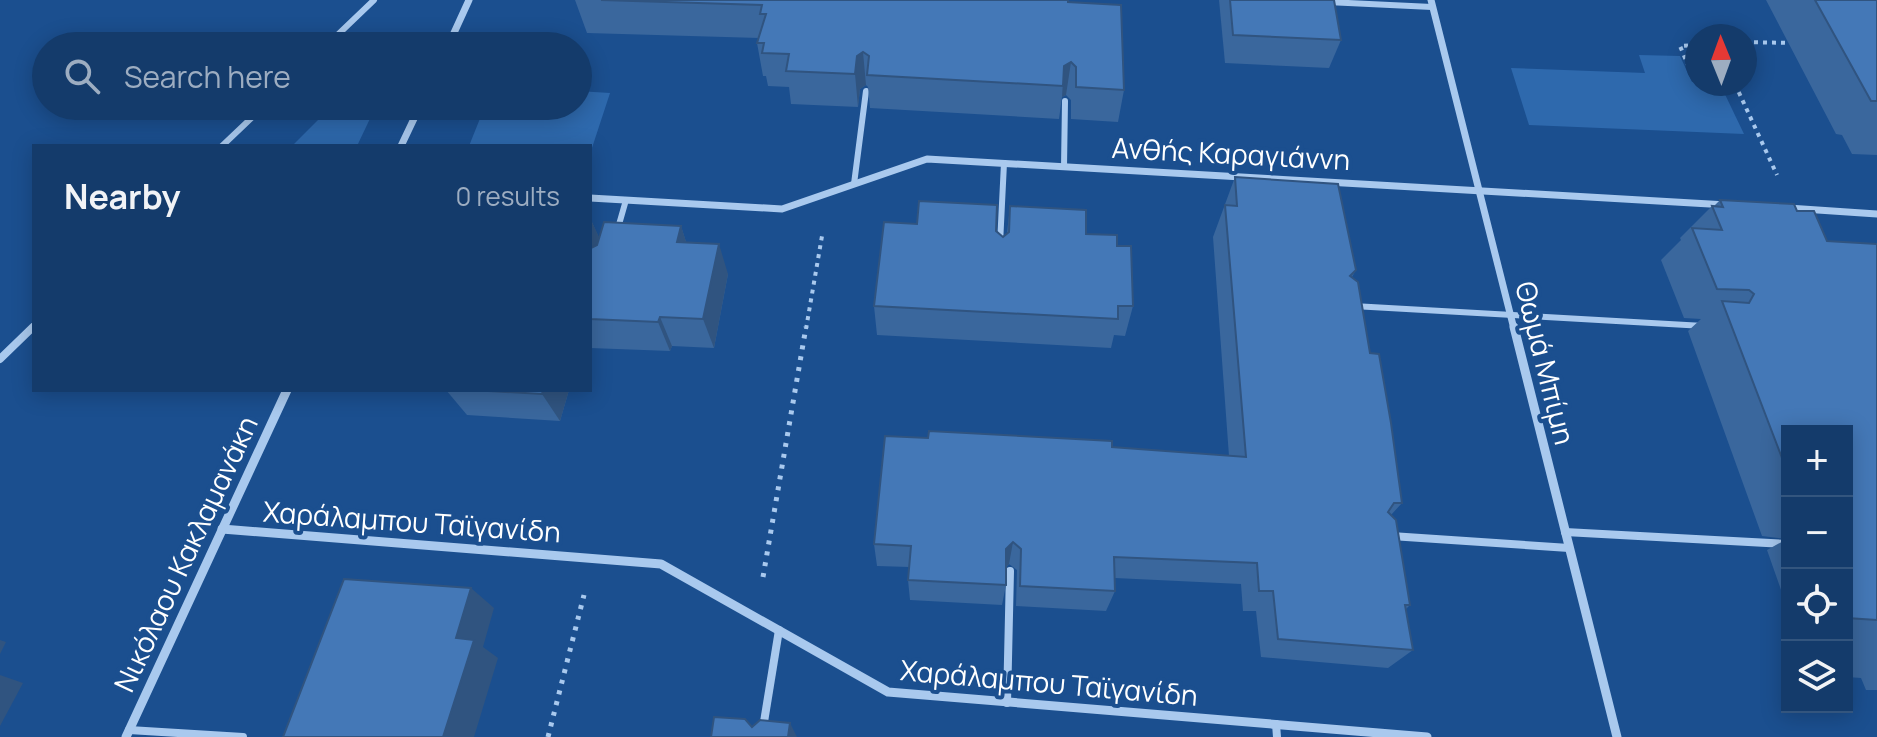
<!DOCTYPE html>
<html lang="en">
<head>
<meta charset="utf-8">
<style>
	:root { --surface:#143b6b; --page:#214673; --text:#f1f3f6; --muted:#9dadc1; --line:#33557e }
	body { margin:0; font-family:Manrope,sans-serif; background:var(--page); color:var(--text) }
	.controls { position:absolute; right:24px; bottom:24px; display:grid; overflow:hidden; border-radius:0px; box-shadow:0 4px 20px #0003 }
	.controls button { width:72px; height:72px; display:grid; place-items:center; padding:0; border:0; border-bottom:2px solid var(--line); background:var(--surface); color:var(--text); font:40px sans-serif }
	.compass { position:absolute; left:1685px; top:24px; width:72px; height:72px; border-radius:50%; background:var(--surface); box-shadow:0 4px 20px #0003; rotate:359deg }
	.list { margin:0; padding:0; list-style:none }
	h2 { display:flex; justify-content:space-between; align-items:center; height:104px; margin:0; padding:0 32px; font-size:34px }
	h2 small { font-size:26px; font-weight:400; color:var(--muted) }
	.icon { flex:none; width:44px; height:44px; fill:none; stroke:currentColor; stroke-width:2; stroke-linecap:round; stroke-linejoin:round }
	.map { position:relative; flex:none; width:1877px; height:737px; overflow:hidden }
	.search { position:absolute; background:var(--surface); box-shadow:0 4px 20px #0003; left:32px; top:32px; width:560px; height:88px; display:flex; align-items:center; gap:20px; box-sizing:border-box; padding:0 28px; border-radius:44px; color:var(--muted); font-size:30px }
	.panel { position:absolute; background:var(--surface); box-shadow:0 4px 20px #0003; left:32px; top:144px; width:560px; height:248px; border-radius:0px }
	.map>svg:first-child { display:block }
	.green { fill:#2e69ad }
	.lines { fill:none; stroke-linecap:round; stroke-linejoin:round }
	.path-far1 { stroke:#a9c9ee; stroke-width:4; stroke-dasharray:4 5; stroke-linecap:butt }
	.path { stroke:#a9c9ee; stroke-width:5; stroke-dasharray:4 7; stroke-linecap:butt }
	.pedestrian-far1 { stroke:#a9c9ee; stroke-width:6 }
	.pedestrian { stroke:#a9c9ee; stroke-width:8 }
	.minor-far1 { stroke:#a9c9ee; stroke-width:7 }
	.minor { stroke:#a9c9ee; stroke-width:9 }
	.wall { fill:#3a679d }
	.shaded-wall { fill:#305480 }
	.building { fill:#4478b7; stroke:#305480; stroke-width:2 }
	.labels { text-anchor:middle; stroke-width:8; stroke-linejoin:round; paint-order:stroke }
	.street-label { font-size:28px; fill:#fff; stroke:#1b4f8f }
</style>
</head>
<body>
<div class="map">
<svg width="1877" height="737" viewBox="0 0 1877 737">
	<rect width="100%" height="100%" fill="#1b4f8f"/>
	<g class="green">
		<path d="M1639,55l41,1 12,26 28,2 24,50 -215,-9 -18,-57 134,5z"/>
		<path d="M578,91l32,2 -20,61v-8h-121l16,-40h93z"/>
		<path d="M332,106h44l-19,40h-65z"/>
	</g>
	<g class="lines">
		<g class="path-far1">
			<path d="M1745,42l47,1"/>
			<path d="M1697,45l-17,1 13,31h4"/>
			<path d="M1735,84l42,91"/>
			<path d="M806,329l16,-93"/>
		</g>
		<g class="path">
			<path d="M763,577l43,-250"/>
			<path d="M548,737l36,-142"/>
		</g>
		<g class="pedestrian-far1">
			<path d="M1327,2l105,5"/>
			<path d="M326,46l48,-46"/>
			<path d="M222,146l42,-40"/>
			<path d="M1064,167l1,-66"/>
			<path d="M854,184l12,-93"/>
			<path d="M618,228l8,-28"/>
			<path d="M1000,244l4,-81"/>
			<path d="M1353,306l351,20"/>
			<path d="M31,329l3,-3"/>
		</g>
		<g class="pedestrian">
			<path d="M0,359l33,-32"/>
			<path d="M1565,532l222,12"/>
			<path d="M1391,536l178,12"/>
			<path d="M1007,703l3,-132"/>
			<path d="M1276,724l1,13"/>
			<path d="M763,728l16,-98"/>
			<path d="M129,730l114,7"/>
		</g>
		<g class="minor-far1">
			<path d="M1431,0l83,329"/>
			<path d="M448,46l21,-46"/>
			<path d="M401,146l19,-40"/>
			<path d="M590,198l192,11 145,-50 800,46"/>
			<path d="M1788,208l89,6"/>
		</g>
		<g class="minor">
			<path d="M1514,327l103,410"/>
			<path d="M222,529l439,35 227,128 539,45"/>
			<path d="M126,737l161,-347"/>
		</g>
	</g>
	<g class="wall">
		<path d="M575,0h493v2l56,88 -6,32 -47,-3v-19l-5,-5 -4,2 -3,22 -189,-11 -2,-21 -2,-2 -6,4 -2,18 -67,-3 -2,-17 -21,-1 -2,-10h-3l-6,-33 2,-5 -172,-5z"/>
		<path d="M1219,0h115l7,40 -12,28 -104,-5z"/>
		<path d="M1766,0h111v155l-25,-1 -10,-19 -6,-1z"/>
		<path d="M1235,177l121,93 -4,7 18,76 32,150 -11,12 19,90 -4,4 7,41 -25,18 -127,-11 -5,-46h-13l-2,-27 -126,-6v13l-9,20 -90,-5 1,-36 -8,-6 -3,3v18l-4,20 -92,-5 -2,-20 1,-13 -32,-1 -3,-22 238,-97 117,9 -16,-219z"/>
		<path d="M1720,200l77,11 30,30 50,3v446h-11l-5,-12 -14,-1v-246h-60v176l-20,-57 20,-11 -25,-3 -74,-205 13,-12 -17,-1 -23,-58 20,-20 -1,-2 32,-32h2z"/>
		<path d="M1010,206l107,40 16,60 -8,30 -11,-1 -3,13 -234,-13 -3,-29 122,-75 7,6 4,-4z"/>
		<path d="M590,220h1l8,18 82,-12 5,16 42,32 -14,74 -42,-2 -2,5 -80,-3z"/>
		<path d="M446,390h123l-9,31 -93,-6z"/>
	</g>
	<g class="shaded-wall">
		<path d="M863,52l3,33 -6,4 -2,18 -3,-33 2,-18z"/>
		<path d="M1071,62l-5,33 -4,2 2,-31z"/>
		<path d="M591,220l15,32 -16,-1v-26z"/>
		<path d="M681,226l10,31 -14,-15z"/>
		<path d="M719,244l9,30 -14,74 -11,-29z"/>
		<path d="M660,317l12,29 -2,5 -12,-29z"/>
		<path d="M543,390h26l-9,31 -18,-27z"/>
		<path d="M1013,542l-4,22 -6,6 3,-21z"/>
		<path d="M471,588l23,20 -11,39 15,11 -24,79h-31l13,-99z"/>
		<path d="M0,640l6,2 -6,12z"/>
		<path d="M0,675l23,8 -23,43z"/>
		<path d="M790,723l7,14h-9z"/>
	</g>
	<g class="building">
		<path d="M601,0h467v2l53,3 3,85 -48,-3v-20l-5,-5 -7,4 -1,20 -196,-11 2,-19 -6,-4 -6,4 -2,18 -69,-3 3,-17 -27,-1 2,-10h-7l9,-29h-6l2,-9z"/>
		<path d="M1230,0h104l7,40 -108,-5z"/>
		<path d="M1815,0h62v101h-6z"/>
		<path d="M1235,177l103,7 18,86 -6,6 8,6 12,71 9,1 12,69 11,80h-8l-6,9 8,8 14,85h-5l8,45 -135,-11 -5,-48h-14l-2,-28 -143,-6 1,34 -95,-5 1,-37 -8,-7 -7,7v36l-98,-5 3,-34 -37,-2 11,-108 43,2 1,-7 183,10v6l134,10 -21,-252 12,1z"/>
		<path d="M1720,200l74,4 3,7h17l13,30 50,3v376l-30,-2v-187h-60v40l-65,-170 27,2 5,-9 -5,-4 -32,-1 -25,-61 30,2 -10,-24 11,1z"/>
		<path d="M919,201l78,4 -1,26 7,6 6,-5 1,-26 76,4v24l31,1v11h14l2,60h-15v13l-244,-13 10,-84 33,2z"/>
		<path d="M604,222l77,4 -4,16 42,2 -16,75 -43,-2 -2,5 -68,-3v-72l1,1 6,-3z"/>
		<path d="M471,390h72l-1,4z"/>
		<path d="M344,579l127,9 -15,50 18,2 -31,97h-160z"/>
		<path d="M714,717l31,2 7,8 8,-7 30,3 -2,14h-77z"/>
	</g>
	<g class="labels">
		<g class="street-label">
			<text transform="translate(1231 154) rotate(3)" y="10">Ανθής Καραγιάννη</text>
			<text transform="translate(1545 363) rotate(76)" y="10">Θωμά Μπίμη</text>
			<text transform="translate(412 522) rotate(4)" y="10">Χαράλαμπου Ταϊγανίδη</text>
			<text transform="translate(186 554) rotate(-65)" y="10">Νικόλαου Κακλαμανάκη</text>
			<text transform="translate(1049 683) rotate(5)" y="10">Χαράλαμπου Ταϊγανίδη</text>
		</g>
	</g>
</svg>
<div class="controls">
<button>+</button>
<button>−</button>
<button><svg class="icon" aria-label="locate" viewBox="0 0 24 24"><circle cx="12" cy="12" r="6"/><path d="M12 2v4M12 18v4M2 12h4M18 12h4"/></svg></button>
<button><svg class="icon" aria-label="layers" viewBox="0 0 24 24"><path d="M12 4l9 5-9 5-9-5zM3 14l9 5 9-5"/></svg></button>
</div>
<svg class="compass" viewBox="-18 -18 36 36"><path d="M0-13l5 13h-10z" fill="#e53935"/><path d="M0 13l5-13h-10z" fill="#9dadc1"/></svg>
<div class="search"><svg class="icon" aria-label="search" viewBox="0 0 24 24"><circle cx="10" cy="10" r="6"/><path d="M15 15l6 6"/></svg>Search here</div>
<section class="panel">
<h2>Nearby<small>0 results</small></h2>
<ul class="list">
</ul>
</section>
</div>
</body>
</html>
